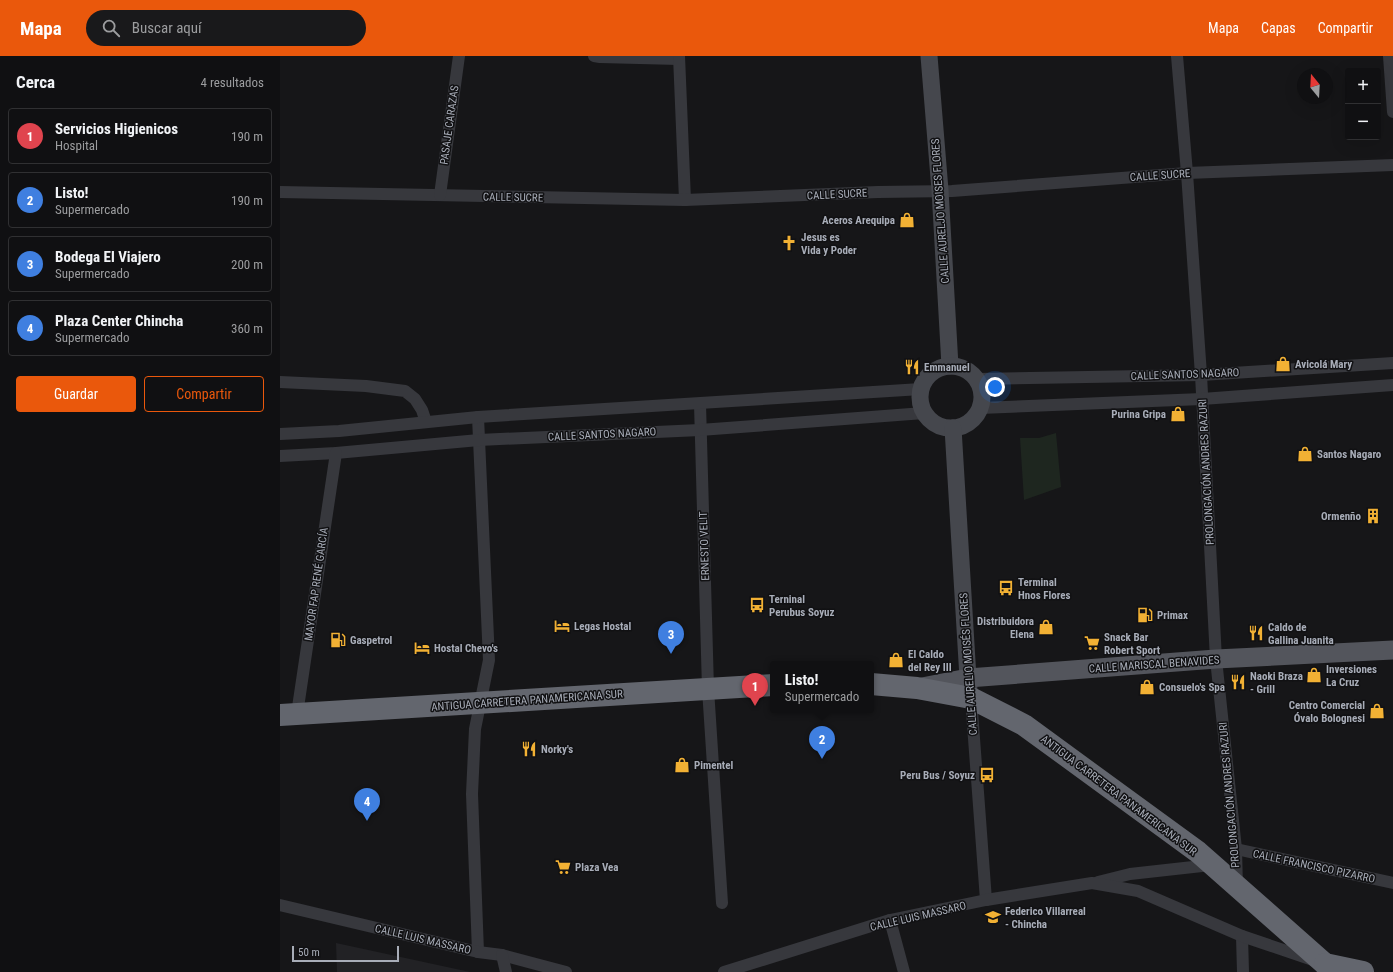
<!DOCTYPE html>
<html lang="es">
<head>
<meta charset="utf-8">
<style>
	:root { --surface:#101012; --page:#19191b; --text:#f1f3f6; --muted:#9c9d9f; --line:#303032; --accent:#ea580c }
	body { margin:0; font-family:"Roboto Condensed",sans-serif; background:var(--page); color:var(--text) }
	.controls { position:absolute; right:12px; top:12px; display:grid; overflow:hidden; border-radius:4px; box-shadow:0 4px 16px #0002 }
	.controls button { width:36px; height:36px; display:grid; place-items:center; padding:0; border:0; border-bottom:1px solid var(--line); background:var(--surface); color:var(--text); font:20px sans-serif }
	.compass { position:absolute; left:1017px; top:12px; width:36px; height:36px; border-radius:50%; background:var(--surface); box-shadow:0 4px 16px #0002; rotate:342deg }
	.scale { position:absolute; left:12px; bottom:10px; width:107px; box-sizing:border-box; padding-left:4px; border:2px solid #a8adb8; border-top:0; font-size:11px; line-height:14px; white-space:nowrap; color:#a8adb8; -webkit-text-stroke:3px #111113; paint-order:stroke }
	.you { position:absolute; left:715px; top:331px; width:14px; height:14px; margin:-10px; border:3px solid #fff; border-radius:50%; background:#1a73e8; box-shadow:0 0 0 6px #1a73e833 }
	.badge { display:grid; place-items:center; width:26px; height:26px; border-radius:50%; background:var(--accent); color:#fff; font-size:13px; font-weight:700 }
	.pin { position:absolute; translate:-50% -33px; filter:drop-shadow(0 1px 2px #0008) }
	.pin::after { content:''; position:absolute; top:21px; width:14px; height:12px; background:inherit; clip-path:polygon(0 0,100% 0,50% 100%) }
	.popup { position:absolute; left:490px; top:605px; width:104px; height:52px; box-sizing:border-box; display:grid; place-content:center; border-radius:4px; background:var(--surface); filter:drop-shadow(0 1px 3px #0005); font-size:13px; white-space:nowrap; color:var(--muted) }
	.popup b { font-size:15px; color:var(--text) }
	.popup::after { content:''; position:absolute; left:50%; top:100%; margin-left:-8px; border:8px solid transparent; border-top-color:var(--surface) }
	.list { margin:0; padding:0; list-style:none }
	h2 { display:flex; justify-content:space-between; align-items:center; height:52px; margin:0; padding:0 16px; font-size:17px }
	h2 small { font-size:13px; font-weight:400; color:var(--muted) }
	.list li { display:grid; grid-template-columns:26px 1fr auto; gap:12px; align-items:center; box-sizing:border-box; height:56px; margin:0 8px 8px; padding:0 8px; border:1px solid var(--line); border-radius:4px }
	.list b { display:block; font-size:15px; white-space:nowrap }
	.list p { margin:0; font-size:13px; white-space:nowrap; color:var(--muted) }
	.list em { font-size:13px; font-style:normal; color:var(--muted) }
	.actions { display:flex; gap:8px; padding:12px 16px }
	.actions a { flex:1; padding:9px 0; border:1px solid var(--accent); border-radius:4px; text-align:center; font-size:14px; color:var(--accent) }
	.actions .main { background:var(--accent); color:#fff }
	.icon { flex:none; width:22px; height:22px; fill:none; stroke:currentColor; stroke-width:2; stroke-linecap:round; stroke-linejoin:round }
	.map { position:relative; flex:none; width:1113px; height:916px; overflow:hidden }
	header { display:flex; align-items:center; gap:24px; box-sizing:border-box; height:56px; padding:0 20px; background:var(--accent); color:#fff }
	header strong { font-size:19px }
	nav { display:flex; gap:22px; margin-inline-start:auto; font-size:14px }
	.search { width:280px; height:36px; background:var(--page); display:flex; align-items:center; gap:10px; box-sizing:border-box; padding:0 14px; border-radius:22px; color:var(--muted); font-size:15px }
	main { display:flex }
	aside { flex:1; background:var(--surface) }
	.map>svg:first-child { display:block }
	.built { fill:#222225 }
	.green { fill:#1e261f }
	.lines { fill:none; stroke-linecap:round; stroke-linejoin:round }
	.street { stroke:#37383d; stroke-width:12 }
	.secondary { stroke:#45474d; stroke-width:17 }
	.primary { stroke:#53555c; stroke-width:19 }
	.highway { stroke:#63666e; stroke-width:22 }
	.labels { text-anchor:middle; stroke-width:3; stroke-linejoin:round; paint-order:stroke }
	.street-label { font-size:11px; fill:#a8adb8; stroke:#111113 }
	.poi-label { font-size:11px; font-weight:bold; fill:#a8adb8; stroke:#111113; text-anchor:start }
</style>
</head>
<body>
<header>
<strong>Mapa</strong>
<div class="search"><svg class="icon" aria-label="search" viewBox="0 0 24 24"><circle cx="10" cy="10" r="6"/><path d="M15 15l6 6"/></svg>Buscar aquí</div>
<nav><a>Mapa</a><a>Capas</a><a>Compartir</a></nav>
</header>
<main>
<aside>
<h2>Cerca<small>4 resultados</small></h2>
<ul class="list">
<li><span class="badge" style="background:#e0444e">1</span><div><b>Servicios Higienicos</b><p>Hospital</p></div><em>190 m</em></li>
<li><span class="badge" style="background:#3f7fe0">2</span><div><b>Listo!</b><p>Supermercado</p></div><em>190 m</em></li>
<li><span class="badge" style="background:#3f7fe0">3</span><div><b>Bodega El Viajero</b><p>Supermercado</p></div><em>200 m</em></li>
<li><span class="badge" style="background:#3f7fe0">4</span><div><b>Plaza Center Chincha</b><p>Supermercado</p></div><em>360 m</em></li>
</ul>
<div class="actions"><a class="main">Guardar</a><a>Compartir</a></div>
</aside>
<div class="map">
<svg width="1113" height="916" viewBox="0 0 1113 916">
	<rect width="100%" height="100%" fill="#161618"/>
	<path class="built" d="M56,887l134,29h-133z"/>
	<path class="green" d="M776,377l5,54 -37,13 -4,-62h19z"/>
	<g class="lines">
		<g class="street">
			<path d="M314,0l6,1 79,2"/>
			<path d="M399,0l6,144"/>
			<path d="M897,0l10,117 14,202 15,284 20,190 1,38"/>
			<path d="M1109,0l4,56"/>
			<path d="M0,136l405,8 193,-8 74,-1 235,-18 206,-8"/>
			<path d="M160,139l19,-139"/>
			<path d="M696,323l225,-4 192,-12"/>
			<path d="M0,326l86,4 39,5 10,8 7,11 4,12"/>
			<path d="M420,348l8,285 14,214"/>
			<path d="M700,352l222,-9 191,-14"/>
			<path d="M198,361l11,243 -14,69 -3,65 6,158"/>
			<path d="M0,378l59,-3 139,-14 443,-28"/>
			<path d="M0,400l56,-3 143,-13 221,-10 224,-17"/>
			<path d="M691,642l15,202"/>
			<path d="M17,658l39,-261"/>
			<path d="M956,793l157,34"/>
			<path d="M818,826l32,-8 81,-9"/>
			<path d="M0,849l198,47 24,3 64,17"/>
			<path d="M610,864l14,52"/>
			<path d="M962,880l1,36"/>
			<path d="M222,899l4,17"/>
			<path d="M444,916l166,-52 96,-20 106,-17 46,8 104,45 71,24"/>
		</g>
		<g class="secondary">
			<path d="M649,0l11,134 10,176"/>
			<circle cx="671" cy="341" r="31"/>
			<path d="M673,372l15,250 1,12"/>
		</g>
		<path class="primary" d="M642,631l46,-9 248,-19 177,-9"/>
		<g class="highway">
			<path d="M591,628l46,4 54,10 53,27 174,127 136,120"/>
			<path d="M0,659l493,-30"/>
			<path d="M1045,908l38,8"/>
		</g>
	</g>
	<defs>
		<symbol id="shop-bare" viewBox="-9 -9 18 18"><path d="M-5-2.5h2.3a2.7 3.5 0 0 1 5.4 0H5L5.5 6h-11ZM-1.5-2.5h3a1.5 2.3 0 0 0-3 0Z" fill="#f2b134" stroke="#111113" stroke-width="2.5" paint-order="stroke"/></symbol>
		<symbol id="church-bare" viewBox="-9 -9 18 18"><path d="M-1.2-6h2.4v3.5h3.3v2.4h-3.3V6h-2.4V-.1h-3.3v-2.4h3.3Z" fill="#f2b134" stroke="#111113" stroke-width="2.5" paint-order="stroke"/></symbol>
		<symbol id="restaurant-bare" viewBox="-9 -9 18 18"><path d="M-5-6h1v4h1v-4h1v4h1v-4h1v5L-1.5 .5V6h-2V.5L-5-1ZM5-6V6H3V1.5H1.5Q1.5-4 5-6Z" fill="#f2b134" stroke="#111113" stroke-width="2.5" paint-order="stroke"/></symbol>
		<symbol id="building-bare" viewBox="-9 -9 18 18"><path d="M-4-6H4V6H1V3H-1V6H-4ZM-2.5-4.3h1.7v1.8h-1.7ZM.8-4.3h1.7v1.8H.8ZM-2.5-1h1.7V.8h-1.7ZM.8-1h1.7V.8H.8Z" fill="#f2b134" stroke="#111113" stroke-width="2.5" paint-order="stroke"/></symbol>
		<symbol id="bus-bare" viewBox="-9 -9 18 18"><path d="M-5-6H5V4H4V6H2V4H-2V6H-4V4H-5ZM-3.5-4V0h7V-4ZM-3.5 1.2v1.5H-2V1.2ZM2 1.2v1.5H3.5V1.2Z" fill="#f2b134" stroke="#111113" stroke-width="2.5" paint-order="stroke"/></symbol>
		<symbol id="fuel-bare" viewBox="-9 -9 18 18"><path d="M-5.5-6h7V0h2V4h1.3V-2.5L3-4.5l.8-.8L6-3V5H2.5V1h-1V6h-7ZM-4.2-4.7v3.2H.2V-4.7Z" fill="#f2b134" stroke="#111113" stroke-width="2.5" paint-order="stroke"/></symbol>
		<symbol id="hotel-bare" viewBox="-9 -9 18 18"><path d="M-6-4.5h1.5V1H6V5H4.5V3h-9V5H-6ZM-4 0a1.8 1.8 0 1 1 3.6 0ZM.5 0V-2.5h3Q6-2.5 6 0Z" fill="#f2b134" stroke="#111113" stroke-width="2.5" paint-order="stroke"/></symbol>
		<symbol id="supermarket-bare" viewBox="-9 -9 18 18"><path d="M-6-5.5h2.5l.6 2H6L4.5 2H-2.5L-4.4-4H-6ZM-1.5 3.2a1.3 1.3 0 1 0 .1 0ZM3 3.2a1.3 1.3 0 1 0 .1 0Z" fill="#f2b134" stroke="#111113" stroke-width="2.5" paint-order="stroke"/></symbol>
		<symbol id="school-bare" viewBox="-9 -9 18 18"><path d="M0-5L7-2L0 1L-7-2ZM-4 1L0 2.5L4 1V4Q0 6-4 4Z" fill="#f2b134" stroke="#111113" stroke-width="2.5" paint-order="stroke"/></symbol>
	</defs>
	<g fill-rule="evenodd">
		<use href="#shop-bare" x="616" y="153" width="22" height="22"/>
		<use href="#church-bare" x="498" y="176" width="22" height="22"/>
		<use href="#shop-bare" x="992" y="297" width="22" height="22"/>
		<use href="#restaurant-bare" x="621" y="300" width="22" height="22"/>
		<use href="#shop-bare" x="887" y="347" width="22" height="22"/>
		<use href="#shop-bare" x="1014" y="387" width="22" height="22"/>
		<use href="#building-bare" x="1082" y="449" width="22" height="22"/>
		<use href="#bus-bare" x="715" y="521" width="22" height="22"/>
		<use href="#bus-bare" x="466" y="538" width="22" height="22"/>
		<use href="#fuel-bare" x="854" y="548" width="22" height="22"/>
		<use href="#hotel-bare" x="271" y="559" width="22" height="22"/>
		<use href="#shop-bare" x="755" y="560" width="22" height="22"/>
		<use href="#restaurant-bare" x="965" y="566" width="22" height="22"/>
		<use href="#fuel-bare" x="47" y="573" width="22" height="22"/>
		<use href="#supermarket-bare" x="801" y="576" width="22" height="22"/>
		<use href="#hotel-bare" x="131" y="581" width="22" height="22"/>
		<use href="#shop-bare" x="605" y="593" width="22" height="22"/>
		<use href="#shop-bare" x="1023" y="608" width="22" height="22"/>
		<use href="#restaurant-bare" x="947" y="615" width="22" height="22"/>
		<use href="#shop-bare" x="856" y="620" width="22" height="22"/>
		<use href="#shop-bare" x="1086" y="644" width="22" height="22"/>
		<use href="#restaurant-bare" x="238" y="682" width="22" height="22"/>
		<use href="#shop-bare" x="391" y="698" width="22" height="22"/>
		<use href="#bus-bare" x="696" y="708" width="22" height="22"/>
		<use href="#supermarket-bare" x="272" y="800" width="22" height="22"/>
		<use href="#school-bare" x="702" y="850" width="22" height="22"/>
	</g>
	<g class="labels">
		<g class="street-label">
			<text transform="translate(169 69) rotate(-82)" y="4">PASAJE CARAZAS</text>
			<text transform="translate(880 119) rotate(-4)" y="4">CALLE SUCRE</text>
			<text transform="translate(557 138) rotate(-3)" y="4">CALLE SUCRE</text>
			<text transform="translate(233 141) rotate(1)" y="4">CALLE SUCRE</text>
			<text transform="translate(660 155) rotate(-94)" y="4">CALLE AURELJO MOISES FLORES</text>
			<text transform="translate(905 318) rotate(-2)" y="4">CALLE SANTOS NAGARO</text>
			<text transform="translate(322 378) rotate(-3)" y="4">CALLE SANTOS NAGARO</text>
			<text transform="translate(926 416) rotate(-93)" y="4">PROLONGACIÓN ANDRES RAZURI</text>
			<text transform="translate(424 490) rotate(-92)" y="4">ERNESTO VELIT</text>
			<text transform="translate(36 528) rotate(-82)" y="4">MAYOR FAP RENÉ GARCÍA</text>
			<text transform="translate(688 608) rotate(-94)" y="4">CALLE AURELIO MOISÉS FLORES</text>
			<text transform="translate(874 608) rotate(-4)" y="4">CALLE MARISCAL BENAVIDES</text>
			<text transform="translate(247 644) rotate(-4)" y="4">ANTIGUA CARRETERA PANAMERICANA SUR</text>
			<text transform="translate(839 739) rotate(37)" y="4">ANTIGUA CARRETERA PANAMERICANA SUR</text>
			<text transform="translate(949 739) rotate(-95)" y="4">PROLONGACIÓN ANDRES RAZURI</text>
			<text transform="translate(1034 810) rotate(12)" y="4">CALLE FRANCISCO PIZARRO</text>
			<text transform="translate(638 860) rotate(-13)" y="4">CALLE LUIS MASSARO</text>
			<text transform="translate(143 883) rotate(13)" y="4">CALLE LUIS MASSARO</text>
		</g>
		<g class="poi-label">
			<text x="615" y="168" text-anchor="end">Aceros Arequipa</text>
			<text x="521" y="185">Jesus es<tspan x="521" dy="13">Vida y Poder</tspan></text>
			<text x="1015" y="312">Avicolá Mary</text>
			<text x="644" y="315">Emmanuel</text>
			<text x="886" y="362" text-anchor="end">Purina Gripa</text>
			<text x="1037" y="402">Santos Nagaro</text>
			<text x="1081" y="464" text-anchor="end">Ormenño</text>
			<text x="738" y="530">Terminal<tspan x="738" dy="13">Hnos Flores</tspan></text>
			<text x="489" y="547">Terninal<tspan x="489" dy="13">Perubus Soyuz</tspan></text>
			<text x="877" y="563">Primax</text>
			<text x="754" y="569" text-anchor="end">Distribuidora<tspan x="754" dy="13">Elena</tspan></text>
			<text x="294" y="574">Legas Hostal</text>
			<text x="988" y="575">Caldo de<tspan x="988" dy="13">Gallina Juanita</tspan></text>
			<text x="824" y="585">Snack Bar<tspan x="824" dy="13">Robert Sport</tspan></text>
			<text x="70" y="588">Gaspetrol</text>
			<text x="154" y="596">Hostal Chevo's</text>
			<text x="628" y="602">El Caldo<tspan x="628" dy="13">del Rey III</tspan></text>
			<text x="1046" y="617">Inversiones<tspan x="1046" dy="13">La Cruz</tspan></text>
			<text x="970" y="624">Naoki Braza<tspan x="970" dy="13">- Grill</tspan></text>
			<text x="879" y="635">Consuelo's Spa</text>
			<text x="1085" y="653" text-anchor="end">Centro Comercial<tspan x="1085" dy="13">Óvalo Bolognesi</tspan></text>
			<text x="261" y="697">Norky's</text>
			<text x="414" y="713">Pimentel</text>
			<text x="695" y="723" text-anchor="end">Peru Bus / Soyuz</text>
			<text x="295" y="815">Plaza Vea</text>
			<text x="725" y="859">Federico Villarreal<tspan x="725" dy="13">- Chincha</tspan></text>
		</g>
	</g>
</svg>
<div class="controls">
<button>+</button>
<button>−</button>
</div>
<svg class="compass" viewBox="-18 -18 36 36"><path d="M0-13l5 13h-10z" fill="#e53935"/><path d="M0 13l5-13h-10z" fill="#9c9d9f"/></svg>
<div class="scale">50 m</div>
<div class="you"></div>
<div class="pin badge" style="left:475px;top:650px;background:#e0444e">1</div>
<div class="pin badge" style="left:542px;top:703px;background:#3f7fe0">2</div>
<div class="popup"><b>Listo!</b>Supermercado</div>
<div class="pin badge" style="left:391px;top:598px;background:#3f7fe0">3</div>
<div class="pin badge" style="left:87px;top:765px;background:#3f7fe0">4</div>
</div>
</main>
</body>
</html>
